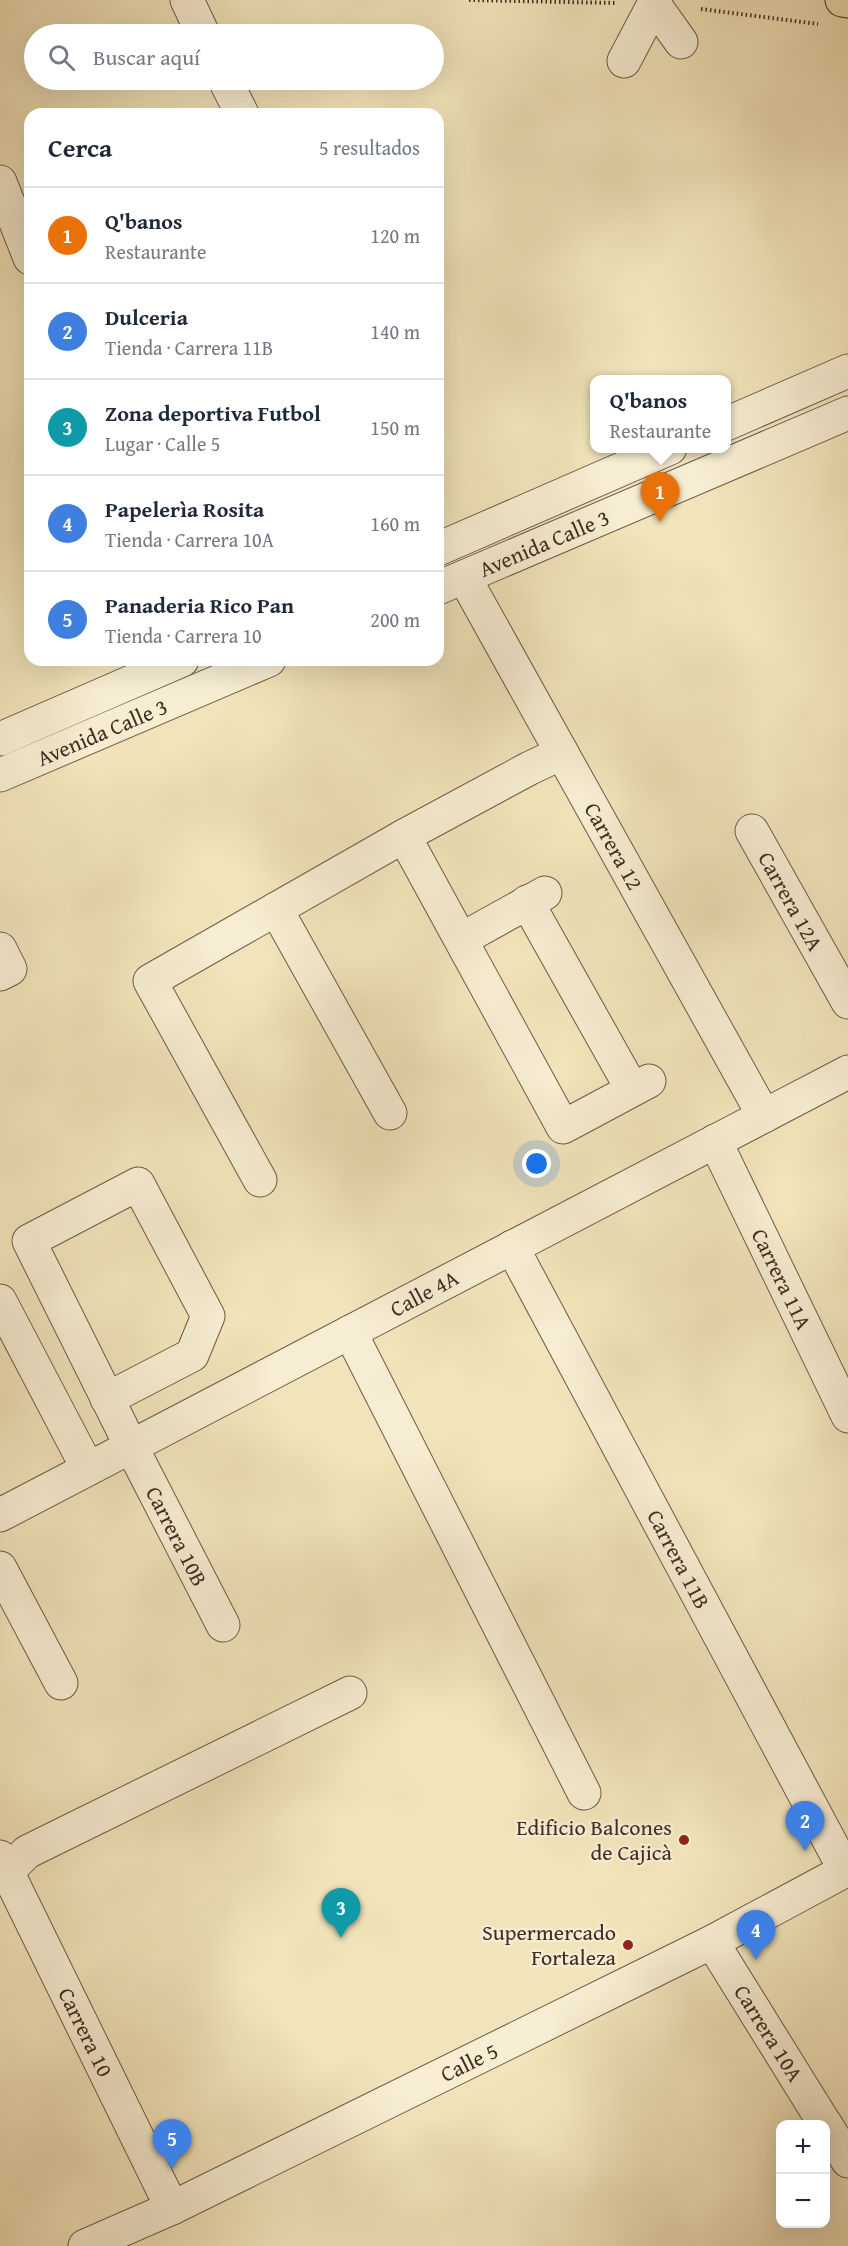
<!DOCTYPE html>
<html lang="es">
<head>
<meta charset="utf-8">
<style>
	:root { --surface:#fff; --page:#f6f6f7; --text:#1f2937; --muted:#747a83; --line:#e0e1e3; --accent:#8f2418 }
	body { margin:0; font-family:"Gentium Book Plus",serif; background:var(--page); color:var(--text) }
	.controls { position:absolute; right:18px; bottom:18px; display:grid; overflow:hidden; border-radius:12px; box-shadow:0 6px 24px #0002 }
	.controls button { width:54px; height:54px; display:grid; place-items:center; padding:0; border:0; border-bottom:2px solid var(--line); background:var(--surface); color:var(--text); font:30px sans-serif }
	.you { position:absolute; left:537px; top:1164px; width:21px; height:21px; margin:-15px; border:4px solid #fff; border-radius:50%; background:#1a73e8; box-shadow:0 0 0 9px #1a73e833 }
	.badge { display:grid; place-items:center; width:39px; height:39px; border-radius:50%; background:var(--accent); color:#fff; font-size:20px; font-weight:700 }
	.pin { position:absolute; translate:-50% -50px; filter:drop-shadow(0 2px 3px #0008) }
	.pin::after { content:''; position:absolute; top:32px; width:21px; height:18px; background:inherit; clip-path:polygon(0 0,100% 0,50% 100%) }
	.popup { position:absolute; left:590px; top:375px; width:141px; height:78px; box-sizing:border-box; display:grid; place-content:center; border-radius:12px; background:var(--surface); filter:drop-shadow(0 2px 4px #0005); font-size:20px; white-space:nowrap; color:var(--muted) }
	.popup b { font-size:22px; color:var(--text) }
	.popup::after { content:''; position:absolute; left:50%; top:100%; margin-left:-12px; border:12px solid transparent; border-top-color:var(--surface) }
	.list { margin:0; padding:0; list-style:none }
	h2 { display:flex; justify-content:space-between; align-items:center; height:78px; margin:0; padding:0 24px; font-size:26px }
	h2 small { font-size:20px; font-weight:400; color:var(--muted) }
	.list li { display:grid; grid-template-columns:39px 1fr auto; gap:18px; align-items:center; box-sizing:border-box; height:96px; padding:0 24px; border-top:2px solid var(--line) }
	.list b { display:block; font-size:22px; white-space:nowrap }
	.list p { margin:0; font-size:20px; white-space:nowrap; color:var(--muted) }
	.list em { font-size:20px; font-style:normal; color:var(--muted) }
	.icon { flex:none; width:33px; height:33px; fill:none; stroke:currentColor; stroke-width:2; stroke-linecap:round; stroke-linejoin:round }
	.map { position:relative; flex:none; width:848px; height:2246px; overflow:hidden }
	.search { position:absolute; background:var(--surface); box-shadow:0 6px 24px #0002; left:24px; top:24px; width:420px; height:66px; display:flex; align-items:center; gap:15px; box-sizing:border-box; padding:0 21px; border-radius:33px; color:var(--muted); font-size:22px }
	.panel { position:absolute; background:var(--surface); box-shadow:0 6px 24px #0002; left:24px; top:108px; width:420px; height:558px; border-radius:18px }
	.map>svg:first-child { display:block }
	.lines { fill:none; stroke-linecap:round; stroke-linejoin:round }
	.minor-casing { stroke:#6c5b48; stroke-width:35 }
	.major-casing { stroke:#3f2d22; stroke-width:35 }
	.path { stroke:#3f2d22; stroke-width:4; stroke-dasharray:1.5 3; stroke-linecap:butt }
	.minor { stroke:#f7edd2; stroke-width:33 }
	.major { stroke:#f2e4ba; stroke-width:33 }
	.poi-dot { fill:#8f2418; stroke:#f7edd2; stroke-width:2 }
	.labels { text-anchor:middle; stroke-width:4.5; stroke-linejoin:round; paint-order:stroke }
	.street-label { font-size:22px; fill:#3f2d22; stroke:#f7edd2 }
	.poi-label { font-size:22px; fill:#3f2d22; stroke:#f7edd2; text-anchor:end }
</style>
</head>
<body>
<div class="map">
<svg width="848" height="2246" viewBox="0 0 848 2246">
	<rect width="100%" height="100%" fill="#f2e4ba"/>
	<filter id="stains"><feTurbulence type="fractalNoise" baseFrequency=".00333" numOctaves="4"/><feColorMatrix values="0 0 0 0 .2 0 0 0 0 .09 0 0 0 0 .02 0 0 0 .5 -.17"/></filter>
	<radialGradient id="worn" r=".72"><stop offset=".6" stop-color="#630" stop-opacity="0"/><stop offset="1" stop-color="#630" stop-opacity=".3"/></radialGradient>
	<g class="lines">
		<defs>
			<g id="minor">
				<path d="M187,0l16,34"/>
				<path d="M624,61l30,-57 27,38"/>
				<path d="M225,80l17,34"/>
				<path d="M0,182l30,76"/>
				<path d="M726,424l122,-53"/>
				<path d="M438,549l232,-101"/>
				<path d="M464,577l300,539"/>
				<path d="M438,588l410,-175"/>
				<path d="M0,739l182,-79"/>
				<path d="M0,775l269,-115"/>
				<path d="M752,831l96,171"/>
				<path d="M404,836l159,291 86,-46"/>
				<path d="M527,902l105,187"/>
				<path d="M276,909l114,204"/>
				<path d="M462,939l83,-46"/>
				<path d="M0,949l10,20 -10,5"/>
				<path d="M715,1141l133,275"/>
				<path d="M260,1180l-110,-199 254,-145 126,-68 32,-15"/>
				<path d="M512,1247l333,623"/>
				<path d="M0,1301l88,168"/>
				<path d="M350,1332l234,461"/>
				<path d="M107,1399l85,-44 16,-39 -70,-132 -109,57 102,205 92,179"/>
				<path d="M0,1515l848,-443"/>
				<path d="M0,1568l61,115"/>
				<path d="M0,1857l172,351"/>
				<path d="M8,1871l19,-19 323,-159"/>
				<path d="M712,1942l113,182"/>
				<path d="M826,2125l22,36"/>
				<path d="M85,2246l87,-38 469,-231 71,-35 136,-73"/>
			</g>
			<path id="major" d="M842,0l6,1"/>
		</defs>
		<use href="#minor" class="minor-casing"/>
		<use href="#major" class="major-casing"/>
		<g class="path">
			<path d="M469,0l146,3"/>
			<path d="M701,9l117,15"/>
		</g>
		<use href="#minor" class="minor"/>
		<use href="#major" class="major"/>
	</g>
	<g class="poi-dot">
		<circle cx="684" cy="1840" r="6"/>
		<circle cx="628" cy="1945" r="6"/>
	</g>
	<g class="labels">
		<g class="street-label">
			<text transform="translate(544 543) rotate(-23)" y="8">Avenida Calle 3</text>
			<text transform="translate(102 732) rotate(-23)" y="8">Avenida Calle 3</text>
			<text transform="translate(614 846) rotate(61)" y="8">Carrera 12</text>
			<text transform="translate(791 901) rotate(61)" y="8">Carrera 12A</text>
			<text transform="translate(782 1279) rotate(64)" y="8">Carrera 11A</text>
			<text transform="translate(424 1293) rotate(-28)" y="8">Calle 4A</text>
			<text transform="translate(177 1536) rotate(63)" y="8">Carrera 10B</text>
			<text transform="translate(679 1559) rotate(62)" y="8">Carrera 11B</text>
			<text transform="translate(86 2032) rotate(64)" y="8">Carrera 10</text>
			<text transform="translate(769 2033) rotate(58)" y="8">Carrera 10A</text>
			<text transform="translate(469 2062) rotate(-26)" y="8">Calle 5</text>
		</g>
		<g class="poi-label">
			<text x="672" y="1835">Edificio Balcones<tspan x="672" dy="25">de Cajicà</tspan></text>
			<text x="616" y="1940">Supermercado<tspan x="616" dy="25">Fortaleza</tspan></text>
		</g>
	</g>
	<rect width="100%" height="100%" filter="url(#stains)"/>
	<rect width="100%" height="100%" fill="url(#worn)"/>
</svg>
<div class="controls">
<button>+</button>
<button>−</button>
</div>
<div class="you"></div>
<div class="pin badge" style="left:660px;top:522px;background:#e8710a">1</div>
<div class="popup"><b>Q'banos</b>Restaurante</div>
<div class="pin badge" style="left:805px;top:1851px;background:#3f7fe0">2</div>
<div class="pin badge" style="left:341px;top:1938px;background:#0f9aa8">3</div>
<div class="pin badge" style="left:756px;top:1960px;background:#3f7fe0">4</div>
<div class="pin badge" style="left:172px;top:2169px;background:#3f7fe0">5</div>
<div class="search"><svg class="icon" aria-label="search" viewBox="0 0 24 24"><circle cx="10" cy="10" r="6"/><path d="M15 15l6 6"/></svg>Buscar aquí</div>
<section class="panel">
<h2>Cerca<small>5 resultados</small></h2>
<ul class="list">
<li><span class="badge" style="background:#e8710a">1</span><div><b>Q'banos</b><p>Restaurante</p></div><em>120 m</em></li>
<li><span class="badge" style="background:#3f7fe0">2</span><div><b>Dulceria</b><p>Tienda · Carrera 11B</p></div><em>140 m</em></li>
<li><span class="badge" style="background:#0f9aa8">3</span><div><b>Zona deportiva Futbol</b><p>Lugar · Calle 5</p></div><em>150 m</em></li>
<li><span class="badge" style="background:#3f7fe0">4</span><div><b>Papelerìa Rosita</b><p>Tienda · Carrera 10A</p></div><em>160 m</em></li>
<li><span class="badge" style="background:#3f7fe0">5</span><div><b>Panaderia Rico Pan</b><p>Tienda · Carrera 10</p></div><em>200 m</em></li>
</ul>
</section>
</div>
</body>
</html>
